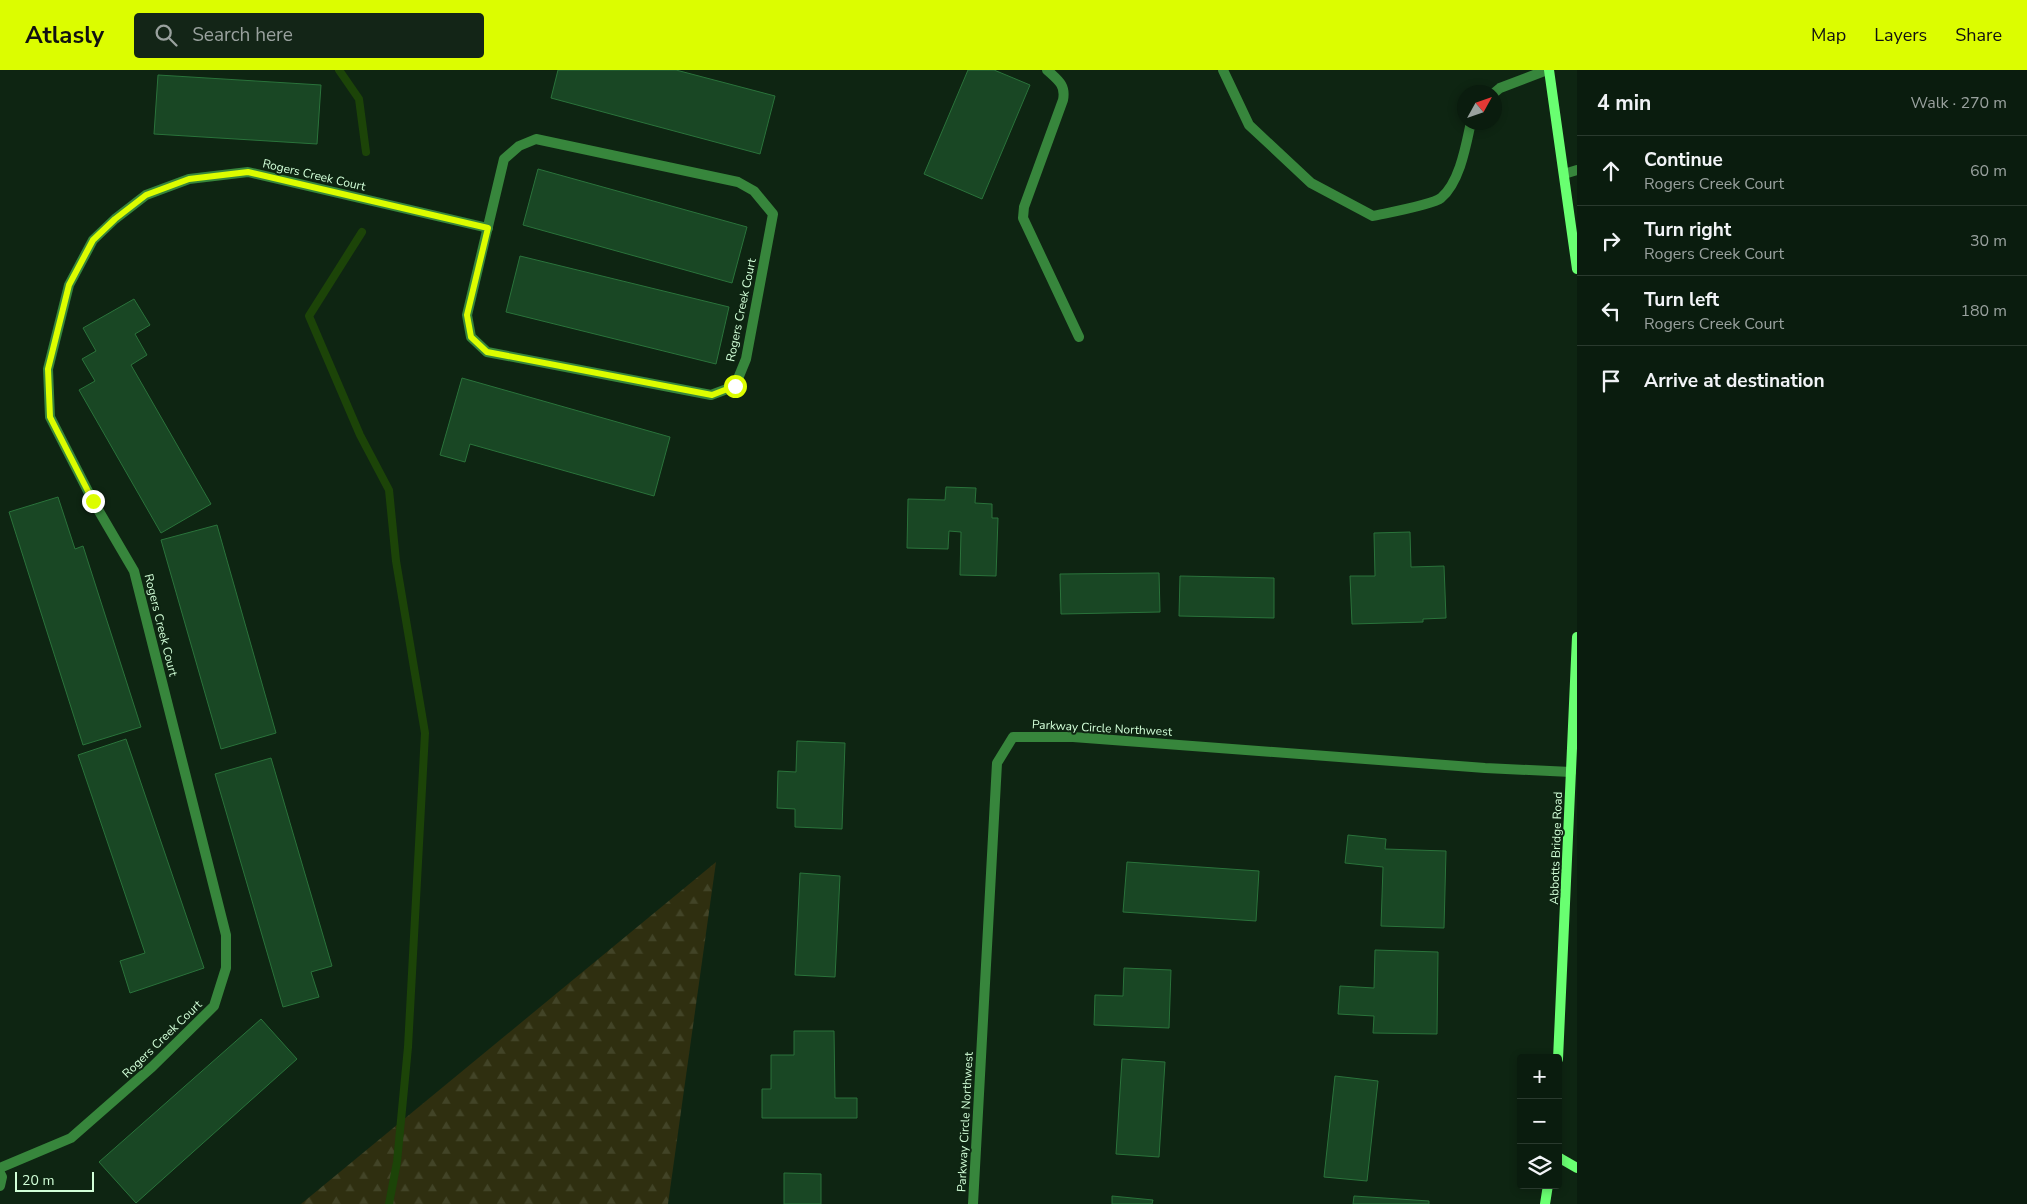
<!DOCTYPE html>
<html lang="en">
<head>
<meta charset="utf-8">
<style>
	:root { --surface:#0a1c0e; --page:#132517; --text:#f1f3f6; --muted:#99a19e; --line:#2a3a2e; --accent:#dcfd00 }
	body { margin:0; font-family:"Nunito Sans",sans-serif; background:var(--page); color:var(--text) }
	.controls { position:absolute; right:15px; bottom:15px; display:grid; overflow:hidden; border-radius:5px; box-shadow:0 2px 8px #0003 }
	.controls button { width:45px; height:45px; display:grid; place-items:center; padding:0; border:0; border-bottom:1px solid var(--line); background:var(--surface); color:var(--text); font:25px sans-serif }
	.compass { position:absolute; left:1457px; top:15px; width:45px; height:45px; border-radius:50%; background:var(--surface); box-shadow:0 2px 8px #0003; rotate:50deg }
	.scale { position:absolute; left:15px; bottom:12px; width:79px; box-sizing:border-box; padding-left:5px; border:2px solid #d2ffd8; border-top:0; font-size:14px; line-height:18px; white-space:nowrap; color:#d2ffd8; -webkit-text-stroke:4px #0e2512; paint-order:stroke }
	.stop { position:absolute; width:15px; height:15px; margin:-11px; border:4px solid #dcfd00; border-radius:50%; background:#fff }
	.stop.end { background:#dcfd00; border-color:#fff; box-shadow:0 1px 5px #0008 }
	.list { margin:0; padding:0; list-style:none }
	h2 { display:flex; justify-content:space-between; align-items:center; height:65px; margin:0; padding:0 20px; font-size:21px }
	h2 small { font-size:16px; font-weight:400; color:var(--muted) }
	.list li { display:grid; grid-template-columns:32px 1fr auto; gap:15px; align-items:center; box-sizing:border-box; height:70px; padding:0 20px; border-top:1px solid var(--line) }
	.list b { display:block; font-size:19px; white-space:nowrap }
	.list p { margin:0; font-size:16px; white-space:nowrap; color:var(--muted) }
	.list em { font-size:16px; font-style:normal; color:var(--muted) }
	.icon { flex:none; width:28px; height:28px; fill:none; stroke:currentColor; stroke-width:2; stroke-linecap:round; stroke-linejoin:round }
	.map { position:relative; flex:none; width:1577px; height:1134px; overflow:hidden }
	header { display:flex; align-items:center; gap:30px; box-sizing:border-box; height:70px; padding:0 25px; background:var(--accent); color:#111 }
	header strong { font-size:24px }
	nav { display:flex; gap:28px; margin-inline-start:auto; font-size:18px }
	.search { width:350px; height:45px; background:var(--page); display:flex; align-items:center; gap:12px; box-sizing:border-box; padding:0 18px; border-radius:5px; color:var(--muted); font-size:19px }
	main { display:flex }
	aside { flex:1; background:var(--surface) }
	.map>svg:first-child { display:block }
	.forest { fill:url(#forest-firs) }
	.lines { fill:none; stroke-linecap:round; stroke-linejoin:round }
	.stream { stroke:#1c4408; stroke-width:8 }
	.building { fill:#194724; stroke:#2a733b }
	.lane { stroke:#37863c; stroke-width:10 }
	.street { stroke:#37863c; stroke-width:10 }
	.secondary { stroke:#69ff71; stroke-width:10 }
	.route { stroke:#dcfd00; stroke-width:6 }
	.labels { text-anchor:middle; stroke-width:4; stroke-linejoin:round; paint-order:stroke }
	.street-label { font-size:12px; fill:#d2ffd8; stroke:#0e2512 }
</style>
</head>
<body>
<header>
<strong>Atlasly</strong>
<div class="search"><svg class="icon" aria-label="search" viewBox="0 0 24 24"><circle cx="10" cy="10" r="6"/><path d="M15 15l6 6"/></svg>Search here</div>
<nav><a>Map</a><a>Layers</a><a>Share</a></nav>
</header>
<main>
<div class="map">
<svg width="1577" height="1134" viewBox="0 0 1577 1134">
	<defs>
		<pattern id="forest-firs" width="22" height="20" patternUnits="userSpaceOnUse" patternTransform="scale(1.25)"><rect width="22" height="20" fill="#2f2f10"/><path d="M5 1l3.5 6h-7zM16 11l3.5 6h-7z" fill="#424427"/></pattern>
	</defs>
	<rect width="100%" height="100%" fill="#0e2512"/>
	<path class="forest" d="M716,792l-48,342h-367z"/>
	<g class="lines">
		<g class="stream">
			<path d="M339,0l20,29 7,53"/>
			<path d="M362,162l-53,84 51,119 29,55 7,71 29,172 -17,314 -11,115 -8,42"/>
		</g>
	</g>
	<g class="building">
		<path d="M558,0h118l99,26 -15,58 -209,-56z"/>
		<path d="M968,0h26l36,15 -48,114 -58,-25z"/>
		<path d="M158,5l163,10 -4,59 -163,-10z"/>
		<path d="M538,99l209,58 -15,56 -209,-58z"/>
		<path d="M520,186l209,51 -13,57 -210,-52z"/>
		<path d="M134,229l16,26 -15,9 12,21 -16,10 80,139 -50,29 -82,-143 16,-9 -13,-22 14,-8 -13,-23z"/>
		<path d="M462,308l208,59 -16,59 -184,-52 -5,18 -25,-7z"/>
		<path d="M946,417l30,1 -1,15 17,1v14h6l-2,58 -36,-1 1,-43 -12,-1 -1,18 -41,-1 1,-49 37,1z"/>
		<path d="M58,427l17,52 8,-3 58,181 -58,18 -74,-233z"/>
		<path d="M217,455l59,208 -55,16 -60,-209z"/>
		<path d="M1410,462l1,35 33,-1 2,52 -23,1v3l-71,2 -2,-48h25l-1,-43z"/>
		<path d="M1159,503l1,39 -99,2 -1,-40z"/>
		<path d="M1180,506l94,2v40l-95,-2z"/>
		<path d="M126,669l78,229 -74,25 -10,-32 25,-8 -67,-198z"/>
		<path d="M797,671l48,2 -3,86 -47,-2v-18l-18,-1 1,-37 18,1z"/>
		<path d="M271,688l61,208 -21,6 8,25 -36,10 -68,-233z"/>
		<path d="M1348,765l38,4 -1,10 61,2 -2,77 -63,-2 2,-59 -38,-4z"/>
		<path d="M1127,792l132,9 -3,50 -133,-9z"/>
		<path d="M800,803l40,3 -5,101 -40,-2z"/>
		<path d="M1375,880l63,2 -1,82 -64,-1 1,-17 -36,-2 2,-28 34,2z"/>
		<path d="M1124,898l47,2 -2,58 -75,-3 1,-30 28,1z"/>
		<path d="M261,949l36,40 -161,144 -37,-41z"/>
		<path d="M794,961h40l1,67h22v20h-95v-29h9v-34h23z"/>
		<path d="M1122,989l43,3 -6,95 -43,-3z"/>
		<path d="M1335,1006l43,5 -11,100 -43,-4z"/>
		<path d="M784,1103l37,1v30h-37z"/>
		<path d="M1112,1126l41,4 -1,4h-40z"/>
		<path d="M1354,1126l75,5v3h-76z"/>
	</g>
	<g class="lines">
		<g class="lane">
			<path d="M1047,0c11,10 19,15 16,30l-39,107 -1,11 56,119"/>
			<path d="M1223,0l26,55 62,58 62,33c13,-3 59,-11 68,-18 19,-16 25,-53 30,-76"/>
			<path d="M1494,23l6,-5 47,-18"/>
			<path d="M1564,104l13,-4"/>
		</g>
		<g class="street">
			<path d="M536,69l202,43 16,9 19,23 -27,145 -11,27 -24,9 -224,-43 -16,-15 -4,-22 37,-156 15,-13z"/>
			<path d="M0,1098l71,-30 81,-71 62,-61 12,-38v-33l-92,-364 -41,-70 -43,-84 -2,-48 21,-84 24,-45 22,-21 31,-24 43,-16 59,-7 240,56"/>
			<path d="M0,1103l2,4 -2,9"/>
			<path d="M973,1134l24,-441 16,-26h60l412,31 86,4"/>
		</g>
		<g class="secondary">
			<path d="M1549,0l28,199"/>
			<path d="M1558,989l19,-422"/>
			<path d="M1558,1087l19,11"/>
			<path d="M1545,1134l3,-19"/>
		</g>
	</g>
	<g class="lines">
		<path class="route" d="M93,431l-43,-84 -2,-48 21,-84 24,-45 22,-21 31,-24 43,-16 59,-7 240,56 -21,87 4,22 16,15 225,43 23,-9"/>
	</g>
	<g class="labels">
		<g class="street-label">
			<text transform="translate(314 105) rotate(13)" y="4">Rogers Creek Court</text>
			<text transform="translate(741 240) rotate(-78)" y="4">Rogers Creek Court</text>
			<text transform="translate(161 555) rotate(76)" y="4">Rogers Creek Court</text>
			<text transform="translate(1102 658) rotate(3)" y="4">Parkway Circle Northwest</text>
			<text transform="translate(1556 778) rotate(-88)" y="4">Abbotts Bridge Road</text>
			<text transform="translate(162 969) rotate(-44)" y="4">Rogers Creek Court</text>
			<text transform="translate(965 1052) rotate(-87)" y="4">Parkway Circle Northwest</text>
		</g>
	</g>
</svg>
<div class="controls">
<button>+</button>
<button>−</button>
<button><svg class="icon" aria-label="layers" viewBox="0 0 24 24"><path d="M12 4l9 5-9 5-9-5zM3 14l9 5 9-5"/></svg></button>
</div>
<svg class="compass" viewBox="-18 -18 36 36"><path d="M0-13l5 13h-10z" fill="#e53935"/><path d="M0 13l5-13h-10z" fill="#99a19e"/></svg>
<div class="scale">20 m</div>
<div class="stop" style="left:735px;top:316px"></div>
<div class="stop end" style="left:93px;top:431px"></div>
</div>
<aside>
<h2>4 min<small>Walk · 270 m</small></h2>
<ul class="list">
<li><svg class="icon" aria-label="ahead" viewBox="0 0 24 24"><path d="M12 20V5M6 11l6-6 6 6"/></svg><div><b>Continue</b><p>Rogers Creek Court</p></div><em>60 m</em></li>
<li><svg class="icon" aria-label="right" viewBox="0 0 24 24"><path d="M7 20v-9h11M14 6l5 5-5 5"/></svg><div><b>Turn right</b><p>Rogers Creek Court</p></div><em>30 m</em></li>
<li><svg class="icon" aria-label="left" viewBox="0 0 24 24"><path d="M17 20v-9H6M10 6l-5 5 5 5"/></svg><div><b>Turn left</b><p>Rogers Creek Court</p></div><em>180 m</em></li>
<li><svg class="icon" aria-label="arrive" viewBox="0 0 24 24"><path d="M6 21V4h12l-3 4 3 4H6"/></svg><div><b>Arrive at destination</b></div></li>
</ul>
</aside>
</main>
</body>
</html>
